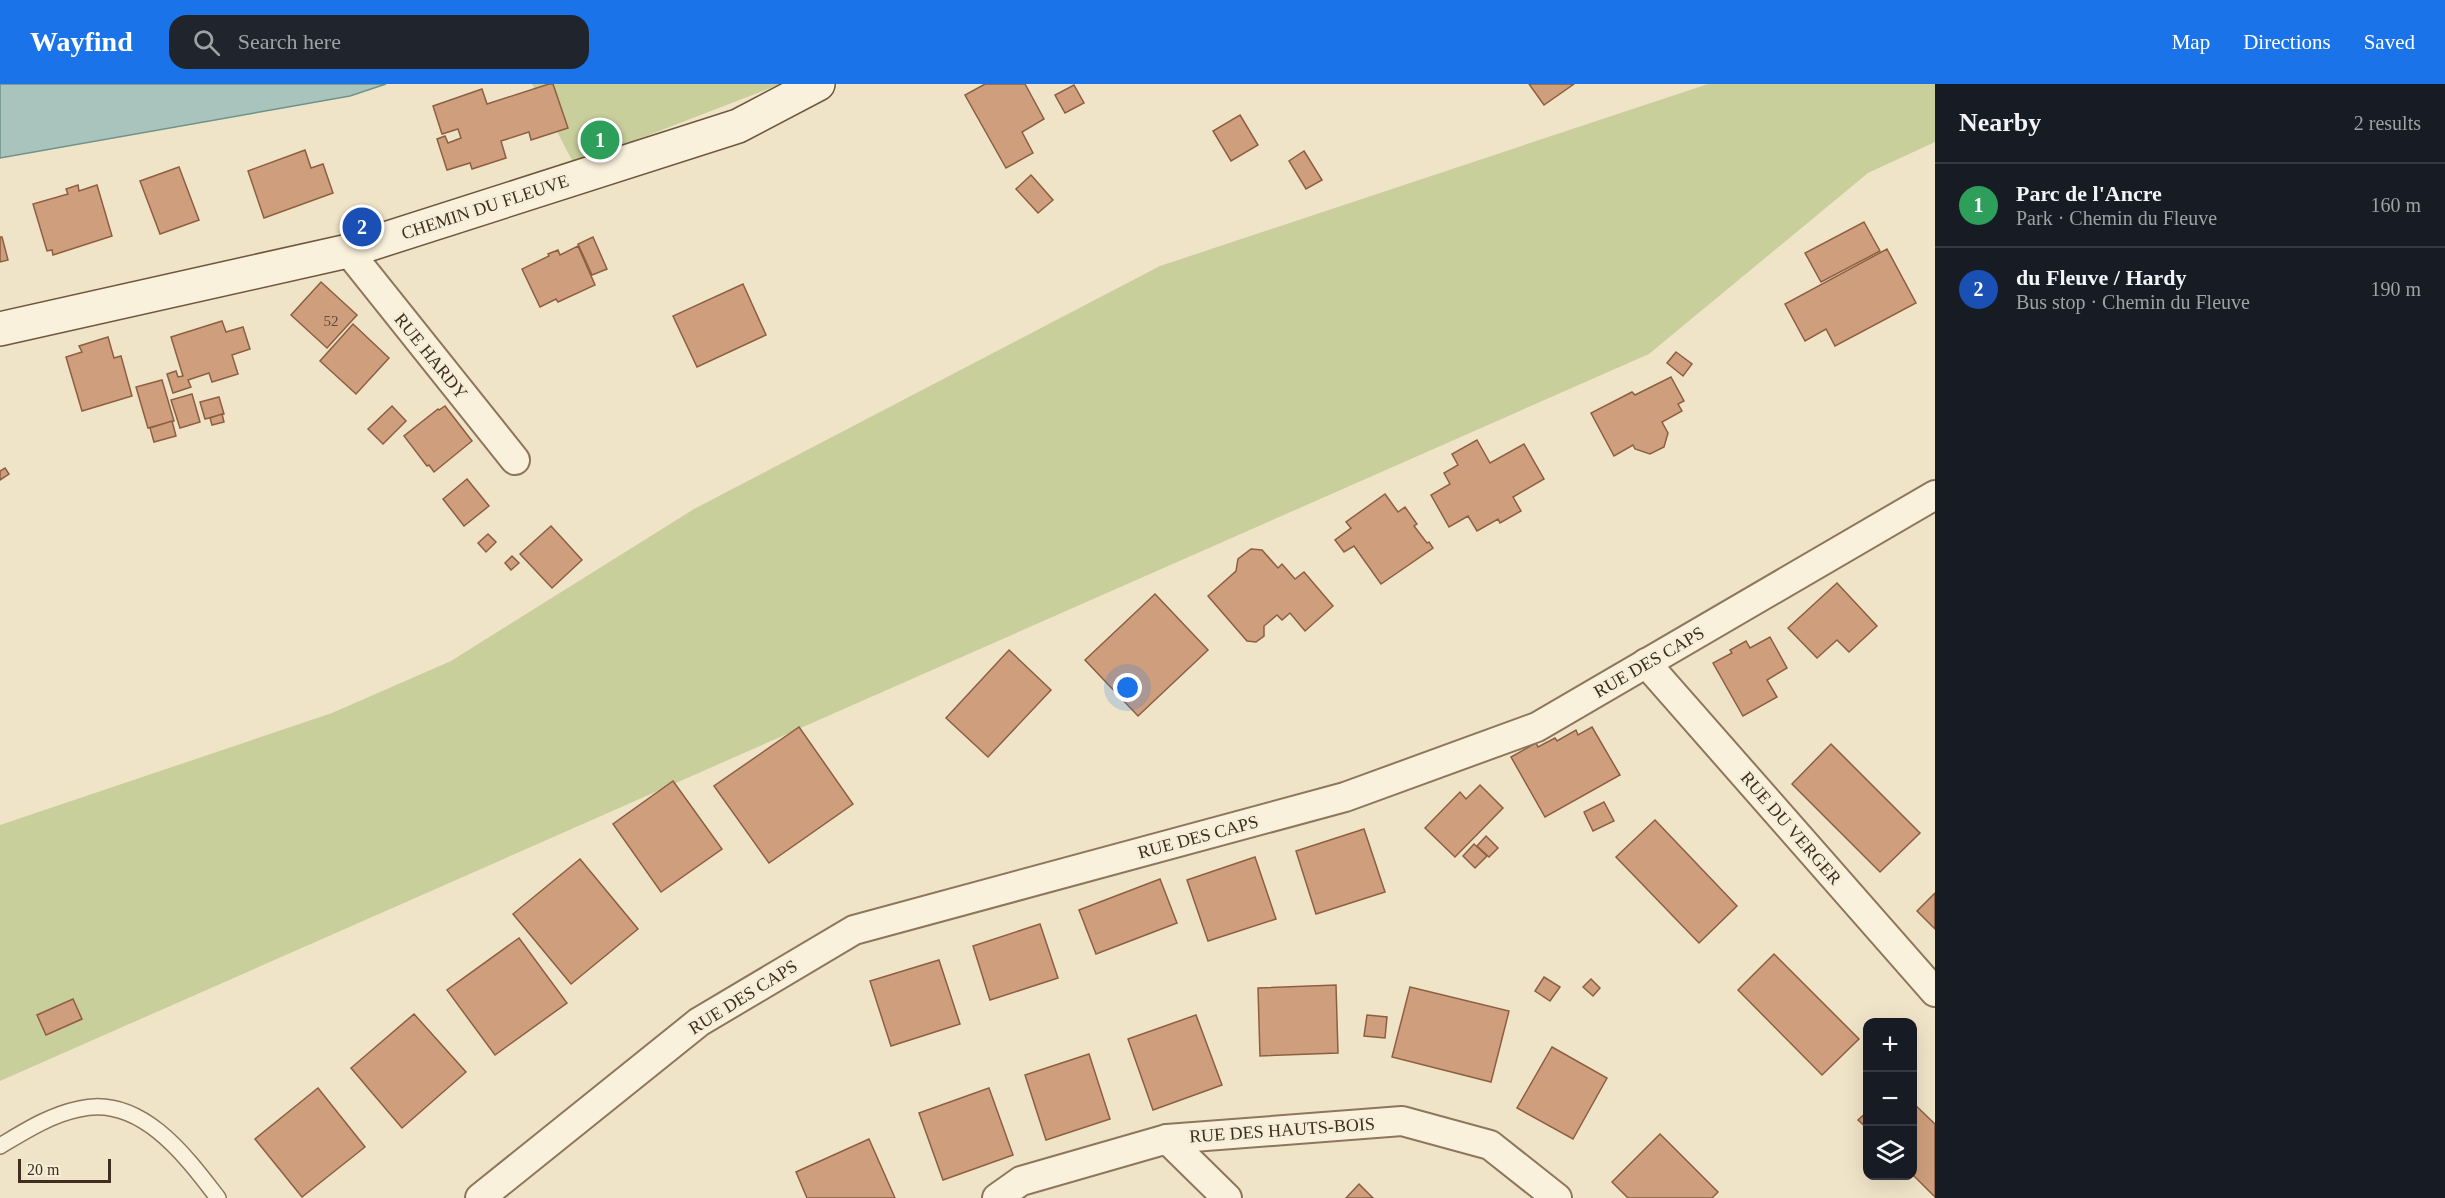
<!DOCTYPE html>
<html lang="en">
<head>
<meta charset="utf-8">
<style>
	:root { --surface:#171b24; --page:#20242c; --text:#f1f3f6; --muted:#9ea1a6; --line:#363941; --accent:#1a73e8 }
	body { margin:0; font-family:"Times New Roman",serif; background:var(--page); color:var(--text) }
	.controls { position:absolute; right:18px; bottom:18px; display:grid; overflow:hidden; border-radius:12px; box-shadow:0 6px 24px #0002 }
	.controls button { width:54px; height:54px; display:grid; place-items:center; padding:0; border:0; border-bottom:2px solid var(--line); background:var(--surface); color:var(--text); font:30px sans-serif }
	.scale { position:absolute; left:18px; bottom:15px; width:93px; box-sizing:border-box; padding-left:6px; border:3px solid #3d2e20; border-top:0; font-size:16px; line-height:21px; white-space:nowrap; color:#3d2e20; -webkit-text-stroke:4px #f7eed8; paint-order:stroke }
	.you { position:absolute; left:1128px; top:604px; width:21px; height:21px; margin:-15px; border:4px solid #fff; border-radius:50%; background:#1a73e8; box-shadow:0 0 0 9px #1a73e833 }
	.badge { display:grid; place-items:center; width:39px; height:39px; border-radius:50%; background:var(--accent); color:#fff; font-size:20px; font-weight:700 }
	.pin { position:absolute; translate:-50% -50%; border:3px solid #fff; box-shadow:0 2px 6px #0006 }
	.list { margin:0; padding:0; list-style:none }
	h2 { display:flex; justify-content:space-between; align-items:center; height:78px; margin:0; padding:0 24px; font-size:26px }
	h2 small { font-size:20px; font-weight:400; color:var(--muted) }
	.list li { display:grid; grid-template-columns:39px 1fr auto; gap:18px; align-items:center; box-sizing:border-box; height:84px; padding:0 24px; border-top:2px solid var(--line) }
	.list b { display:block; font-size:22px; white-space:nowrap }
	.list p { margin:0; font-size:20px; white-space:nowrap; color:var(--muted) }
	.list em { font-size:20px; font-style:normal; color:var(--muted) }
	.icon { flex:none; width:33px; height:33px; fill:none; stroke:currentColor; stroke-width:2; stroke-linecap:round; stroke-linejoin:round }
	.map { position:relative; flex:none; width:1935px; height:1114px; overflow:hidden }
	header { display:flex; align-items:center; gap:36px; box-sizing:border-box; height:84px; padding:0 30px; background:var(--accent); color:#fff }
	header strong { font-size:28px }
	nav { display:flex; gap:33px; margin-inline-start:auto; font-size:21px }
	.search { width:420px; height:54px; background:var(--page); display:flex; align-items:center; gap:15px; box-sizing:border-box; padding:0 21px; border-radius:18px; color:var(--muted); font-size:22px }
	main { display:flex }
	aside { flex:1; background:var(--surface) }
	.map>svg:first-child { display:block }
	.green { fill:#c9cf9b }
	.water { fill:#a9c4bc; stroke:#6f938a; stroke-width:1.5 }
	.building { fill:#cf9f7d; stroke:#8d5f41; stroke-width:1.5 }
	.lines { fill:none; stroke-linecap:round; stroke-linejoin:round }
	.lane-casing { stroke:#8d765c; stroke-width:18 }
	.street-casing { stroke:#8d765c; stroke-width:32 }
	.secondary-casing { stroke:#6f573f; stroke-width:36 }
	.lane { stroke:#faf1dc; stroke-width:15 }
	.street { stroke:#faf1dc; stroke-width:28 }
	.secondary { stroke:#faf1dc; stroke-width:33 }
	.labels { text-anchor:middle; stroke-width:6; stroke-linejoin:round; paint-order:stroke }
	.number-label { font-size:15px; fill:#624a37 }
	.street-label { font-size:18px; fill:#3d2e20; stroke:#f7eed8 }
</style>
</head>
<body>
<header>
<strong>Wayfind</strong>
<div class="search"><svg class="icon" aria-label="search" viewBox="0 0 24 24"><circle cx="10" cy="10" r="6"/><path d="M15 15l6 6"/></svg>Search here</div>
<nav><a>Map</a><a>Directions</a><a>Saved</a></nav>
</header>
<main>
<div class="map">
<svg width="1935" height="1114" viewBox="0 0 1935 1114">
	<rect width="100%" height="100%" fill="#f0e4c8"/>
	<g class="green">
		<path d="M532,0h249l-207,80z"/>
		<path d="M1708,0h227v58l-67,31 -219,181 -1649,727v-256l332,-112 119,-52 243,-152 466,-243z"/>
	</g>
	<path class="water" d="M0,0h386l-36,12 -350,62z"/>
	<g class="building">
		<path d="M549,0h4l15,44 -37,12 -2,-8 -28,9 5,17 -34,11 -2,-6 -23,7 -10,-31 8,-3 3,7 13,-5 -3,-9 -16,5 -9,-28 49,-17 5,15z"/>
		<path d="M985,0h40l19,35 -22,13 11,21 -27,15 -41,-73z"/>
		<path d="M1529,0h45l-30,21z"/>
		<path d="M1074,1l10,18 -19,10 -10,-18z"/>
		<path d="M1240,31l18,30 -27,16 -18,-30z"/>
		<path d="M305,66l6,18 12,-4 10,29 -69,25 -16,-47z"/>
		<path d="M1304,67l18,29 -16,9 -17,-28z"/>
		<path d="M179,83l20,53 -39,14 -20,-53z"/>
		<path d="M1031,91l22,25 -15,13 -22,-24z"/>
		<path d="M78,101l1,6 18,-6 15,51 -59,19 -1,-5 -5,1 -14,-47 35,-10 -2,-5z"/>
		<path d="M1864,138l16,29 -59,31 -16,-29z"/>
		<path d="M0,153h2l6,23 -8,2z"/>
		<path d="M593,153l14,32 -15,6 -14,-31z"/>
		<path d="M578,162l17,39 -37,17 -2,-3 -16,8 -18,-38 27,-13 -1,-2 10,-4 2,5z"/>
		<path d="M1887,165l29,54 -81,43 -9,-17 -21,12 -20,-37z"/>
		<path d="M321,198l36,33 -30,33 -36,-33z"/>
		<path d="M743,200l23,51 -69,32 -24,-51z"/>
		<path d="M222,237l4,11 17,-5 7,22 -18,6 6,19 -26,8 -3,-9 -21,7 3,7 -18,6 -6,-19 9,-3 2,6 5,-1 -12,-39z"/>
		<path d="M353,240l36,34 -33,36 -36,-33z"/>
		<path d="M108,253l6,21 7,-2 11,40 -50,15 -16,-54 16,-5 -3,-6z"/>
		<path d="M1676,268l16,12 -9,12 -16,-13z"/>
		<path d="M1671,293l13,24 -6,3 4,7 -20,11 6,11 -4,14 -14,7 -15,-5 -2,-4 -19,11 -23,-43 41,-21 3,3z"/>
		<path d="M162,296l12,41 -26,7 -12,-41z"/>
		<path d="M192,310l8,28 -20,6 -9,-28z"/>
		<path d="M219,313l5,17 -19,5 -5,-17z"/>
		<path d="M392,322l14,15 -23,23 -15,-15z"/>
		<path d="M445,322l27,35 -38,31 -5,-7 -2,1 -23,-30 34,-27 1,1z"/>
		<path d="M222,330l2,8 -12,3 -2,-7z"/>
		<path d="M172,337l4,15 -22,6 -4,-14z"/>
		<path d="M1477,356l13,23 34,-19 20,35 -31,18 8,14 -21,12 -2,-4 -21,12 -9,-15 -19,11 -18,-32 19,-11 -6,-11 14,-8 -6,-11z"/>
		<path d="M5,384l4,6 -9,6v-9z"/>
		<path d="M467,395l22,27 -25,20 -21,-27z"/>
		<path d="M1385,410l13,18 7,-5 12,17 -3,2 13,17 2,-1 4,6 -52,36 -27,-38 -10,6 -9,-12 16,-12 -5,-6z"/>
		<path d="M551,442l31,34 -30,28 -32,-34z"/>
		<path d="M488,450l8,8 -10,10 -8,-9z"/>
		<path d="M1251,465l11,1 16,18 4,-4 13,15 9,-7 29,34 -28,25 -15,-18 -8,7 -5,-5 -13,11v10l-8,6 -9,-1 -39,-45 28,-25 2,-12z"/>
		<path d="M512,472l7,7 -8,7 -6,-7z"/>
		<path d="M1837,499l40,43 -28,26 -12,-12 -20,18 -29,-30z"/>
		<path d="M1155,510l53,56 -70,66 -53,-56z"/>
		<path d="M1770,553l17,31 -20,12 10,17 -34,19 -30,-53 19,-10 -2,-3 16,-9 4,7z"/>
		<path d="M1009,566l42,40 -63,67 -42,-39z"/>
		<path d="M799,643l54,77 -84,59 -55,-77z"/>
		<path d="M1592,643l28,48 -75,42 -34,-60 25,-14 2,4 17,-9 2,3 19,-11 2,5z"/>
		<path d="M1831,660l89,89 -40,39 -88,-88z"/>
		<path d="M673,697l49,68 -61,43 -48,-68z"/>
		<path d="M1480,701l23,23 -48,49 -30,-29 35,-36 6,7z"/>
		<path d="M1604,718l10,19 -21,10 -9,-19z"/>
		<path d="M1655,736l82,86 -38,37 -83,-86z"/>
		<path d="M1364,745l21,63 -69,22 -20,-63z"/>
		<path d="M1486,752l12,12 -9,9 -12,-11z"/>
		<path d="M1474,760l13,12 -12,12 -12,-12z"/>
		<path d="M1255,773l21,62 -68,22 -21,-61z"/>
		<path d="M580,775l58,70 -67,55 -58,-70z"/>
		<path d="M1160,795l17,44 -81,31 -17,-44z"/>
		<path d="M1935,809v36l-18,-18z"/>
		<path d="M1040,840l18,54 -68,22 -17,-54z"/>
		<path d="M519,854l48,65 -72,52 -48,-65z"/>
		<path d="M1774,870l85,85 -37,36 -84,-85z"/>
		<path d="M939,876l21,64 -69,22 -21,-65z"/>
		<path d="M1544,893l16,10 -10,14 -15,-10z"/>
		<path d="M1591,895l9,9 -7,8 -10,-9z"/>
		<path d="M1336,901l2,68 -78,3 -2,-68z"/>
		<path d="M1410,903l99,24 -18,71 -99,-25z"/>
		<path d="M73,915l9,20 -36,16 -9,-20z"/>
		<path d="M414,930l52,58 -64,56 -51,-60z"/>
		<path d="M1196,931l26,70 -69,25 -25,-71z"/>
		<path d="M1367,931l20,2 -2,21 -21,-2z"/>
		<path d="M1552,963l55,31 -34,61 -56,-31z"/>
		<path d="M1089,970l21,65 -64,21 -21,-65z"/>
		<path d="M318,1004l47,59 -63,50 -47,-58z"/>
		<path d="M989,1004l24,67 -70,25 -24,-67z"/>
		<path d="M1912,1018l23,22v73l-23,-23z"/>
		<path d="M1868,1027v18l-10,-9z"/>
		<path d="M1660,1050l58,58 -6,6h-84l-16,-16z"/>
		<path d="M869,1055l26,59h-88l-11,-26z"/>
		<path d="M1359,1100l14,14h-27z"/>
	</g>
	<g class="lines">
		<defs>
			<path id="lane" d="M0,1062c25,-15 50,-31 79,-37 61,-15 107,47 139,89"/>
			<g id="street">
				<path d="M348,167l167,209"/>
				<path d="M1646,579l289,329"/>
				<path d="M1167,1055l60,59"/>
				<path d="M480,1114l219,-176 155,-92 491,-133 192,-70 398,-232"/>
				<path d="M997,1114l24,-17 146,-42 235,-18 88,24 67,53"/>
			</g>
			<path id="secondary" d="M0,245l348,-78 390,-125 80,-42"/>
		</defs>
		<use href="#lane" class="lane-casing"/>
		<use href="#street" class="street-casing"/>
		<use href="#secondary" class="secondary-casing"/>
		<use href="#lane" class="lane"/>
		<use href="#street" class="street"/>
		<use href="#secondary" class="secondary"/>
	</g>
	<g class="labels">
		<g class="number-label">
			<text x="331" y="242">52</text>
		</g>
		<g class="street-label">
			<text transform="translate(485 123) rotate(-18)" y="6">CHEMIN DU FLEUVE</text>
			<text transform="translate(431 272) rotate(51)" y="6">RUE HARDY</text>
			<text transform="translate(1649 578) rotate(-30)" y="6">RUE DES CAPS</text>
			<text transform="translate(1791 744) rotate(49)" y="6">RUE DU VERGER</text>
			<text transform="translate(1198 753) rotate(-15)" y="6">RUE DES CAPS</text>
			<text transform="translate(743 913) rotate(-32)" y="6">RUE DES CAPS</text>
			<text transform="translate(1282 1046) rotate(-4)" y="6">RUE DES HAUTS-BOIS</text>
		</g>
	</g>
</svg>
<div class="controls">
<button>+</button>
<button>−</button>
<button><svg class="icon" aria-label="layers" viewBox="0 0 24 24"><path d="M12 4l9 5-9 5-9-5zM3 14l9 5 9-5"/></svg></button>
</div>
<div class="scale">20 m</div>
<div class="you"></div>
<div class="pin badge" style="left:600px;top:56px;background:#2e9e5b">1</div>
<div class="pin badge" style="left:362px;top:143px;background:#1a4fb4">2</div>
</div>
<aside>
<h2>Nearby<small>2 results</small></h2>
<ul class="list">
<li><span class="badge" style="background:#2e9e5b">1</span><div><b>Parc de l'Ancre</b><p>Park · Chemin du Fleuve</p></div><em>160 m</em></li>
<li><span class="badge" style="background:#1a4fb4">2</span><div><b>du Fleuve / Hardy</b><p>Bus stop · Chemin du Fleuve</p></div><em>190 m</em></li>
</ul>
</aside>
</main>
</body>
</html>
